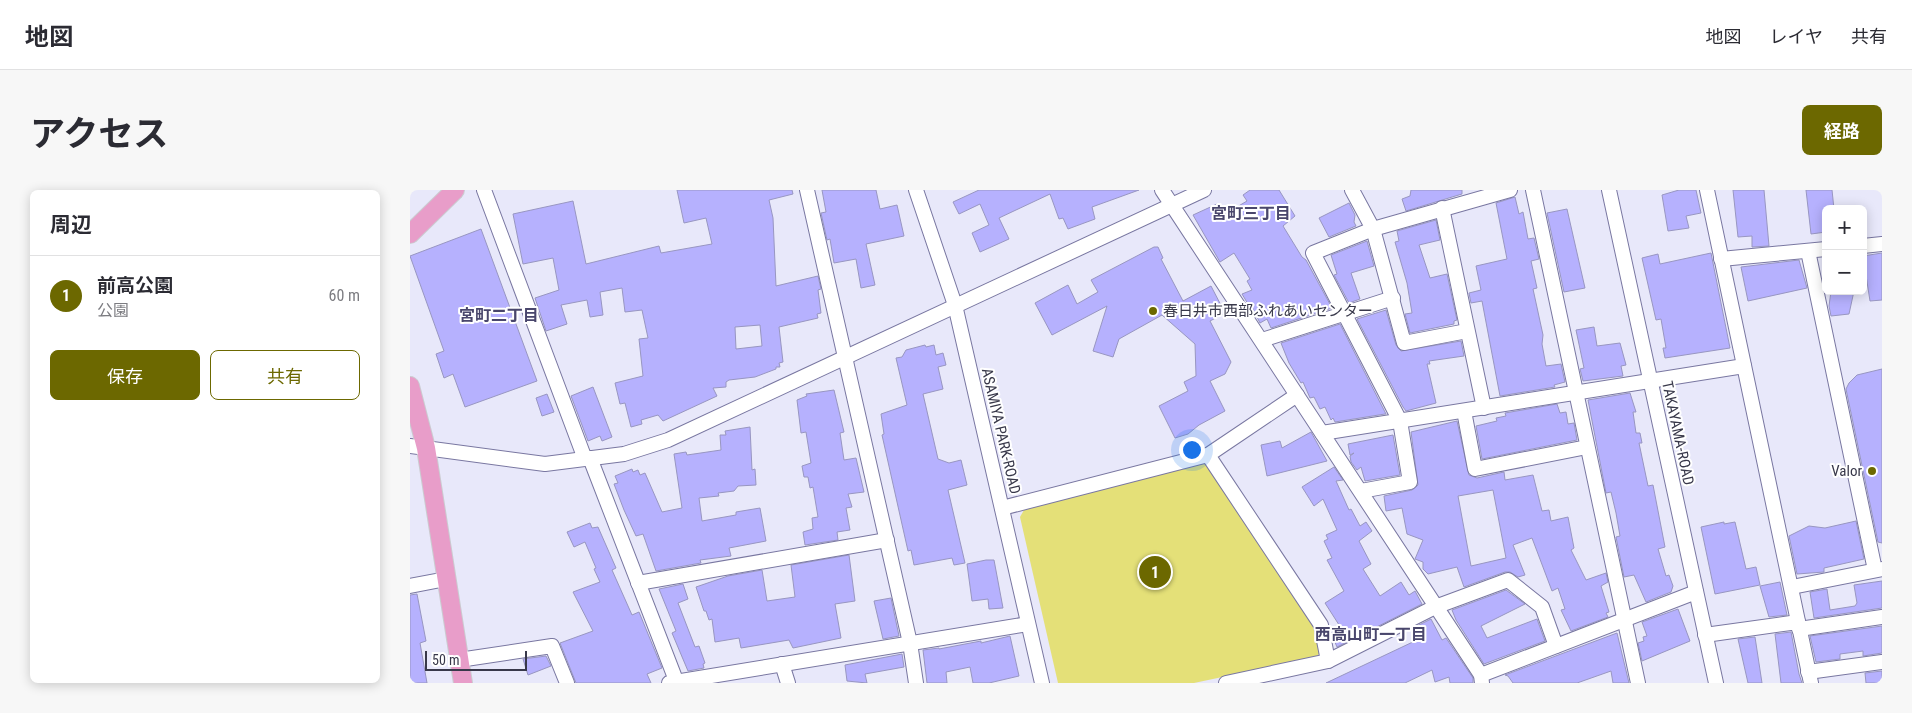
<!DOCTYPE html>
<html lang="ja">
<head>
<meta charset="utf-8">
<style>
	:root { --surface:#fff; --page:#f7f7f7; --text:#2b2b33; --muted:#7c7c81; --line:#e1e1e2; --accent:#6c6800 }
	body { margin:0; font-family:"Roboto Condensed","Noto Sans JP",sans-serif; background:var(--page); color:var(--text) }
	.controls { position:absolute; right:15px; top:15px; display:grid; overflow:hidden; border-radius:8px; box-shadow:0 2px 12px #0003 }
	.controls button { width:45px; height:45px; display:grid; place-items:center; padding:0; border:0; border-bottom:1px solid var(--line); background:var(--surface); color:var(--text); font:25px sans-serif }
	.scale { position:absolute; left:15px; bottom:12px; width:102px; box-sizing:border-box; padding-left:5px; border:2px solid #38384a; border-top:0; font-size:14px; line-height:18px; white-space:nowrap; color:#38384a; -webkit-text-stroke:4px #fff; paint-order:stroke }
	.you { position:absolute; left:781px; top:259px; width:18px; height:18px; margin:-12px; border:4px solid #fff; border-radius:50%; background:#1a73e8; box-shadow:0 0 0 8px #1a73e833 }
	.badge { display:grid; place-items:center; width:32px; height:32px; border-radius:50%; background:var(--accent); color:#fff; font-size:16px; font-weight:700 }
	.pin { position:absolute; translate:-50% -50%; border:2px solid #fff; box-shadow:0 1px 5px #0006 }
	.list { margin:0; padding:0; list-style:none }
	h2 { display:flex; justify-content:space-between; align-items:center; height:65px; margin:0; padding:0 20px; font-size:21px }
	h2 small { font-size:16px; font-weight:400; color:var(--muted) }
	.list li { display:grid; grid-template-columns:32px 1fr auto; gap:15px; align-items:center; box-sizing:border-box; height:80px; padding:0 20px; border-top:1px solid var(--line) }
	.list b { display:block; font-size:19px; white-space:nowrap }
	.list p { margin:0; font-size:16px; white-space:nowrap; color:var(--muted) }
	.list em { font-size:16px; font-style:normal; color:var(--muted) }
	.actions { display:flex; gap:10px; padding:15px 20px }
	.actions a { flex:1; padding:11px 0; border:1px solid var(--accent); border-radius:8px; text-align:center; font-size:18px; color:var(--accent) }
	.actions .main { background:var(--accent); color:#fff }
	.map { position:relative; flex:none; width:1472px; height:493px; overflow:hidden; border-radius:8px }
	header { display:flex; align-items:center; gap:30px; box-sizing:border-box; height:70px; padding:0 25px; background:var(--surface); border-bottom:1px solid var(--line) }
	header strong { font-size:24px }
	nav { display:flex; gap:28px; margin-inline-start:auto; font-size:18px }
	.intro { display:flex; align-items:center; justify-content:space-between; box-sizing:border-box; height:120px; padding:0 30px }
	h1 { margin:0; font-size:35px }
	.button { padding:12px 22px; border-radius:8px; background:var(--accent); color:#fff; font-size:18px; font-weight:700 }
	main { display:flex; gap:30px; padding:0 30px }
	aside { flex:1; background:var(--surface); border-radius:8px; box-shadow:0 2px 12px #0003 }
	.map>svg:first-child { display:block }
	.green { fill:#e4e078 }
	.building { fill:#b6b1fe; stroke:#9896c1; fill-rule:evenodd }
	.lines { fill:none; stroke-linecap:round; stroke-linejoin:round }
	.minor-casing { stroke:#7977a1; stroke-width:16 }
	.major-casing { stroke:#cbcbd0; stroke-width:20 }
	.minor { stroke:#fff; stroke-width:14 }
	.major { stroke:#e89dc9; stroke-width:18 }
	.poi-dot { fill:#6c6800; stroke:#fff; stroke-width:2 }
	.labels { text-anchor:middle; stroke-width:4; stroke-linejoin:round; paint-order:stroke }
	.poi-label { font-size:15px; fill:#38384a; stroke:#fff; text-anchor:start }
	.street-label { font-size:15px; fill:#38384a; stroke:#fff }
	.neighbourhood-label { font-size:16px; font-weight:bold; fill:#49466c; stroke:#fff }
</style>
</head>
<body>
<header>
<strong>地図</strong>
<nav><a>地図</a><a>レイヤ</a><a>共有</a></nav>
</header>
<div class="intro"><h1>アクセス</h1><a class="button">経路</a></div>
<main>
<aside>
<h2>周辺<small></small></h2>
<ul class="list">
<li><span class="badge">1</span><div><b>前高公園</b><p>公園</p></div><em>60 m</em></li>
</ul>
<div class="actions"><a class="main">保存</a><a>共有</a></div>
</aside>
<div class="map">
<svg width="1472" height="493" viewBox="0 0 1472 493">
	<rect width="100%" height="100%" fill="#e8e8fa"/>
	<path class="green" d="M792,272l6,2 106,163 6,25 -3,5 -123,26h-136l-38,-166 4,-7z"/>
	<g class="building">
		<path d="M267,0h115l1,4 -24,6 4,18 3,68 42,-10 3,13 -3,1 3,23 -4,1 1,4 -39,9 4,35 -4,1 1,4h-4v2l-21,8 -26,3 -3,2v5l-13,1 4,8 -54,25 -5,-6 -17,5 1,4 -11,3 -6,-24 -5,1 -5,-21 28,-7 -4,-37 9,-1 -6,-28 -17,2 -3,-24 -22,4 3,23 -13,2 -3,-17 -26,5 6,19 -21,7 -11,-33 24,-8 -6,-32 -30,6 -10,-50 60,-13 13,63 73,-18 2,7 51,-9 -6,-26 -22,5zM350,135l2,21 -26,3 -1,-22z"/>
		<path d="M412,0h54l4,19 17,-4 7,31 -38,8 9,41 -14,3 -5,-29 -22,4 -4,-24 -3,1 -6,-27 5,-1z"/>
		<path d="M569,0h160l-47,17 3,12 -27,10 -5,-11 -4,1 -9,-25 -51,24 10,21 -29,13 -8,-19 17,-8 -9,-21 -21,10 -6,-12z"/>
		<path d="M840,0h29l16,26 -12,10 19,31 4,3 26,48 -61,20 -4,-9 -7,4 -10,-20 -2,1 -6,-10 10,-4 -5,-9 3,-2 -16,-26 -14,9 -27,-47 24,-11 2,5 4,-2 2,7 22,-13 -4,-6z"/>
		<path d="M1001,0h51v4l-56,17 -4,-12 8,-3z"/>
		<path d="M1269,0h17l5,23 -15,3 3,12 -21,3 -6,-36z"/>
		<path d="M1323,0h31l5,56 -17,1v-11l-14,1z"/>
		<path d="M1396,0h26l2,19h-8v23l-15,2z"/>
		<path d="M1105,7l4,17 4,-2 5,27 6,-1 5,21 -8,2 6,27 -4,1 10,46 -1,9 4,22 15,-2 4,18 -11,3 1,2 -55,9 -18,-95 -11,2 -2,-10 12,-3 -5,-24 31,-7 -11,-56z"/>
		<path d="M939,13l6,12 -1,7 2,4 -27,11 -10,-19z"/>
		<path d="M1157,19l18,79 -21,4 -17,-79z"/>
		<path d="M1026,30l4,20 -21,5 11,33 17,-4 10,46 -3,1v3l-44,9 -5,-19 7,-1 -5,-30 -12,-41 4,-1 -2,-10z"/>
		<path d="M71,39l56,152 -72,26 -12,-33 -9,4 -8,-24 8,-3 -34,-95z"/>
		<path d="M957,51l7,25 -23,7 9,26 -11,4 -15,-28 3,-1 -6,-19z"/>
		<path d="M744,57h4l5,11 -2,1 22,42 28,-15 14,27 -15,8 21,41 -6,12 -15,7 15,30 -26,14 -11,9 -13,4 -16,-32 29,-15 -4,-9 12,-6 -1,-32 -33,-29 -43,24 -6,18 -20,-6 14,-45 -55,29 -17,-32 33,-18 9,19 21,-12 -7,-12z"/>
		<path d="M1301,63l19,95 -65,10 -2,-10h3l-5,-29 -5,1 -14,-62 16,-4 2,10z"/>
		<path d="M1472,63v47l-12,1 -7,-45z"/>
		<path d="M1389,70l8,28 -59,13 -7,-34z"/>
		<path d="M1421,101h23l-5,23 -18,2 -2,-10z"/>
		<path d="M976,120l10,35 5,6 60,-10 3,15 -35,5 1,3h-3l9,39 -30,8 -3,-4 -46,-88z"/>
		<path d="M930,134l46,90h-1l-50,8 -2,-4 -2,2 -6,-13 -5,2 -6,-12 -4,1 -7,-16 -2,1 -12,-20 -8,-20z"/>
		<path d="M1184,137l3,19 23,-3 6,22 -5,1 2,10 -40,5 -3,-12 4,-1 -8,-38z"/>
		<path d="M515,155l1,2 8,-2 2,10 7,-2 3,12 -8,2 5,22 -20,5 15,65 11,4 12,-3 6,25 -19,5 17,73 -11,2 -2,-7 -38,7 -3,-15 -3,1 -26,-116 2,-1 -3,-20 26,-9 -11,-47 6,-1 4,-7z"/>
		<path d="M1472,179v174l-4,-1 -32,-153 3,-6 8,-8z"/>
		<path d="M183,197l19,50 -10,4 -2,-5 -12,5 -17,-45z"/>
		<path d="M424,200l10,42 -4,1 4,27 12,-2 8,34 -16,2 4,13 -6,1 4,22 -13,2 1,8 -33,5 -2,-13 10,-3 -1,-11 6,-1 -5,-30 -3,1 -2,-11h-4l-2,-11 9,-3 -5,-31 -5,1 -4,-33 10,-4 -1,-2z"/>
		<path d="M1220,203l6,19h-3l3,21h4l2,10h-3l9,43 5,-1 12,62 -7,2 8,27 3,-1 4,11 -2,6 -25,10 -12,-27 -10,2 -8,-40 4,-1 -4,-23 -5,-21 -5,1 -18,-93z"/>
		<path d="M137,204l7,18 -12,4 -6,-18z"/>
		<path d="M1147,214l3,9 6,-1 2,12 6,-1 3,17 -95,19 -6,-33 21,-5 -1,-3 10,-2 -1,-3z"/>
		<path d="M1047,231l12,54 8,3 27,-6 1,8 28,-5 9,36 7,-1 2,11 17,-4 6,31 -3,2 15,30 20,-7 2,9 -7,4 8,26 -3,1 2,4 -37,14 -10,-21 4,-1 -7,-21 -6,3 -20,-53 -19,7 12,30 -7,2 -8,-5h-5l-41,15 -7,-20 -29,7 -5,-5v-7l-8,-3 8,-19 -16,-6 -5,-26 -16,3 -2,-15 28,-6 6,-5 -7,-53zM1083,300l13,68 -35,8 -13,-70z"/>
		<path d="M340,237l2,43 3,-1 1,16 -18,1 -4,5 -16,2 1,3 -20,2 3,23 34,-6v-3l24,-4 6,33 -37,7 2,8 -31,4 1,3 -45,8 -13,-37 -7,2 -12,-26 -10,-26 4,-1 -3,-7 17,-7 1,3 5,-2 2,5 5,-2 17,39 20,-4 -8,-54 12,-2 1,3 34,-5 -1,-15h6l-1,-4z"/>
		<path d="M901,242l16,29 -60,15 -6,-31 19,-4 2,7z"/>
		<path d="M983,245l7,40 -35,6 -4,-14 -4,3 -6,-8 -1,-6 4,-3 -4,2 -2,-11z"/>
		<path d="M924,277l9,13 -7,1 13,29 2,-1 9,17 6,-4 6,9 -13,10 12,23 -8,5 17,27 21,-14 8,13 6,-4 7,13 -85,43 -6,-14 10,-5 -16,-25 19,-12 -17,-31 5,-2 -8,-17 4,-2 -2,-4 11,-5 -14,-31 -9,7 -12,-19z"/>
		<path d="M1446,331l8,38 -40,9v4l-27,2 -8,-38 20,-10 16,2z"/>
		<path d="M1314,332v2l11,-2 11,47 10,-2 4,18 -45,9 -14,-67z"/>
		<path d="M180,333l2,5 6,-1 18,41 -4,2 20,45 7,-3 23,56 -15,6 4,9h-75l-16,-40 33,-12 -20,-39 27,-10 -6,-13 2,-1 -11,-26 -11,5 -7,-15z"/>
		<path d="M439,365l6,46 -20,3 6,34 -48,10 -4,-8 -48,8 -2,-10 -24,4 -3,-23 -3,1 -3,-9h-2l-8,-24 32,-11 34,-6 5,31 28,-4 -4,-32z"/>
		<path d="M576,370h8l9,48 -14,1 -1,-10 -16,2 -5,-37z"/>
		<path d="M1472,391v27l-68,10 -4,-26 17,-3 3,21 25,-4 2,-3 -3,-18z"/>
		<path d="M1370,392l7,33 -18,2 -9,-31z"/>
		<path d="M273,394l5,15 -10,4 17,44 4,-1 6,17 -2,1 1,4 -16,3 -16,-38 4,-2 -17,-42z"/>
		<path d="M1096,400l19,14 -44,22 6,12 50,-19 8,22 -61,23 -28,-44 -4,-10z"/>
		<path d="M7,404l9,47 -6,2 7,40h-17v-88z"/>
		<path d="M481,408l8,38 -16,3 -9,-38z"/>
		<path d="M1268,419l12,32 -48,20 -4,-18 6,-2 -1,-4 4,-1 -5,-14z"/>
		<path d="M1021,429l11,21 4,-2 27,40v5h-23l-1,-6 -14,5 -3,-12 -27,13h-79l91,-43 -6,-11z"/>
		<path d="M1472,436v27l-19,3v-5l-23,3v5l-24,3 -6,-26z"/>
		<path d="M1381,442l8,42 3,9h-21l-6,-49z"/>
		<path d="M1207,443l12,50h-16l-2,-12 -34,12h-64l-5,-7 -3,-1z"/>
		<path d="M600,446l9,40 -30,7h-16l-3,-16 -24,5 1,11h-20l-4,-33 16,-2v1l42,-8v2z"/>
		<path d="M1345,447l7,46h-14l-10,-44z"/>
		<path d="M492,464l2,13 -39,7 2,9 -20,-2 -2,-16z"/>
		<path d="M136,466l5,10 -23,9 -5,-16z"/>
		<path d="M1472,481v12h-16l-1,-10z"/>
	</g>
	<g class="lines">
		<defs>
			<g id="minor">
				<path d="M74,0l101,269"/>
				<path d="M397,0l103,453 6,40"/>
				<path d="M506,0l39,115 87,378"/>
				<path d="M752,0l319,485 1,8"/>
				<path d="M942,0l21,39 31,114 63,-12"/>
				<path d="M1123,0l105,493"/>
				<path d="M1199,0l107,493"/>
				<path d="M1297,0l104,493"/>
				<path d="M1032,18l42,200"/>
				<path d="M1453,56l19,-2"/>
				<path d="M1398,61l67,319"/>
				<path d="M1311,69l105,-10"/>
				<path d="M852,150l131,-42"/>
				<path d="M887,205l-89,60 113,170 7,36"/>
				<path d="M1054,221l11,58 112,-22"/>
				<path d="M912,243l422,-67"/>
				<path d="M0,256l135,18 79,-10 44,-14 536,-250"/>
				<path d="M180,268l87,225"/>
				<path d="M951,301l49,-9 -10,-61 -87,-168 60,-24 137,-39"/>
				<path d="M592,318l206,-53"/>
				<path d="M228,393l249,-43"/>
				<path d="M0,396l36,-7"/>
				<path d="M1382,397l90,-18"/>
				<path d="M1389,439l83,-12"/>
				<path d="M1295,445l93,-13"/>
				<path d="M49,470l93,-14 15,37"/>
				<path d="M372,474l6,19"/>
				<path d="M1398,482l74,-10"/>
				<path d="M1071,485l215,-83"/>
				<path d="M259,493l359,-59"/>
				<path d="M816,493l102,-22 107,-54 73,-27 34,27 14,39"/>
			</g>
			<g id="major">
				<path d="M0,44l45,-44"/>
				<path d="M0,196l16,62 37,235"/>
			</g>
		</defs>
		<use href="#minor" class="minor-casing"/>
		<use href="#major" class="major-casing"/>
		<use href="#minor" class="minor"/>
		<use href="#major" class="major"/>
	</g>
	<g class="poi-dot">
		<circle cx="743" cy="121" r="5"/>
		<circle cx="1462" cy="281" r="5"/>
	</g>
	<g class="labels">
		<g class="poi-label">
			<text x="753" y="126">春日井市西部ふれあいセンター</text>
			<text x="1452" y="286" text-anchor="end">Valor</text>
		</g>
		<g class="street-label">
			<text transform="translate(591 241) rotate(77)" y="5">ASAMIYA PARK-ROAD</text>
			<text transform="translate(1268 243) rotate(78)" y="5">TAKAYAMA-ROAD</text>
		</g>
		<g class="neighbourhood-label">
			<text x="841" y="29">宮町三丁目</text>
			<text x="89" y="131">宮町二丁目</text>
			<text x="961" y="450">西高山町一丁目</text>
		</g>
	</g>
</svg>
<div class="controls">
<button>+</button>
<button>−</button>
</div>
<div class="scale">50 m</div>
<div class="you"></div>
<div class="pin badge" style="left:745px;top:382px">1</div>
</div>
</main>
</body>
</html>
